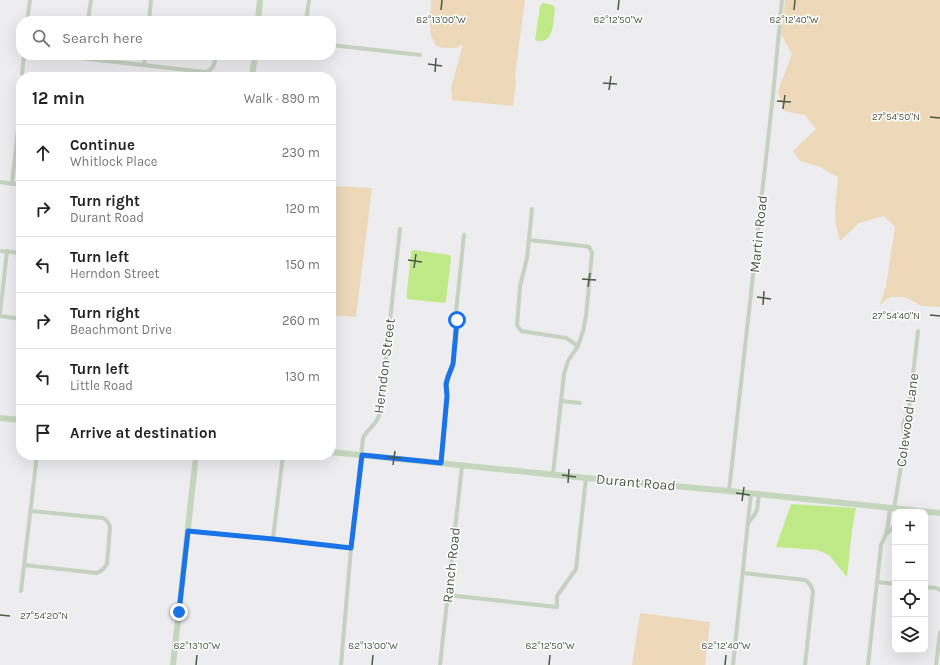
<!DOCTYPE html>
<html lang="en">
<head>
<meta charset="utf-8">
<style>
	:root { --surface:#fff; --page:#f2f2f2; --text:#222; --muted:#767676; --line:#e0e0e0 }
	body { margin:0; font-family:Karla,sans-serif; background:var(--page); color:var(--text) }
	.controls { position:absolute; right:12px; bottom:12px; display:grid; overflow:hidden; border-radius:8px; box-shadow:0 4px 16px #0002 }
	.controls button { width:36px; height:36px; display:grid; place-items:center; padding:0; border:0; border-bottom:1px solid var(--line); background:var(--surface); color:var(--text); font:20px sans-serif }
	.stop { position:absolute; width:12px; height:12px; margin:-9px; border:3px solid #1a73e8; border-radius:50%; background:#fff }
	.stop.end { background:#1a73e8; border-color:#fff; box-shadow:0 1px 4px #0008 }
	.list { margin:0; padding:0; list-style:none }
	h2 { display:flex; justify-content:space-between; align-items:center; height:52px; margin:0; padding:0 16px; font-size:17px }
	h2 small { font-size:13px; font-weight:400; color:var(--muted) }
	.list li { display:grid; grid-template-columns:26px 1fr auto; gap:12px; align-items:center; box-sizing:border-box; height:56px; padding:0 16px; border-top:1px solid var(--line) }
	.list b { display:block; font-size:15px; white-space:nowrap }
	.list p { margin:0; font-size:13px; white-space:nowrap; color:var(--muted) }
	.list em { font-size:13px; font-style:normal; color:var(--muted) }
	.icon { flex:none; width:22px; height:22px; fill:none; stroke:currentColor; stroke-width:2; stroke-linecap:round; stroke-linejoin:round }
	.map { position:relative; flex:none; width:940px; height:665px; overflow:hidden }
	.search { position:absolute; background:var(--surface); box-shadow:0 4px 16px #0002; left:16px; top:16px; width:320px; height:44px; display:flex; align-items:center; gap:10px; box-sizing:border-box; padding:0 14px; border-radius:16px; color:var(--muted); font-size:15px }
	.panel { position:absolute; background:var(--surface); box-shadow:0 4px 16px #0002; left:16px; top:72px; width:320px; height:388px; border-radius:16px }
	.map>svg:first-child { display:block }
	.green { fill:#edd9ba }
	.water { fill:#c0ea88 }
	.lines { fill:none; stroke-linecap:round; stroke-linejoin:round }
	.street { stroke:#c5d2c0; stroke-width:4 }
	.secondary { stroke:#c5d6bf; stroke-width:6 }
	.route { stroke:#1a73e8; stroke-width:5 }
	.ticks { fill:none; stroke:#4b5945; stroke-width:1.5 }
	.labels { text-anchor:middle; stroke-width:3; stroke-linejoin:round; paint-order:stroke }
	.street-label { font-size:14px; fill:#4b5945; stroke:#fff }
	.ticks-label { font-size:10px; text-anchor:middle; fill:#4b5945; stroke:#fff; stroke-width:3; stroke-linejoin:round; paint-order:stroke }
</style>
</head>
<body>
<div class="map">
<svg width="940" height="665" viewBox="0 0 940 665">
	<rect width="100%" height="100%" fill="#edecef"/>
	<g class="green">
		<path d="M431,0h94l-10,75 1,7 -3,24 -61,-6 -1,-12 12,-44 -7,4h-11l-9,-2 -5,-10 -1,-12z"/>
		<path d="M785,0h155v307l-18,-1 -17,-9h-15l-10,8 6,-19 9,-59 -11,-11 -25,7 -19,18 -4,-16 -1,-16 3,-32 -18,-10 -20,-6 -7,-10 23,-22 -11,-14 -21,-4 -6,-20 14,-37 -11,-20z"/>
		<path d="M335,186l37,2 -16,129 -25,-2v-68h4z"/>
		<path d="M640,613l70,9 -5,43h-73z"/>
	</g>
	<g class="water">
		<path d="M543,3l9,2 3,3c-2,13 0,38 -20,32l5,-34z"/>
		<path d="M414,250l36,5 1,3 -5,43 -2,2 -37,-4v-8l4,-36 1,-4z"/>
		<path d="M791,504l65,4 -4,22 -5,47 -18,-22 -12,-5 -41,-3z"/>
	</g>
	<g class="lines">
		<g class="street">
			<path d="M27,21l3,-21"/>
			<path d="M88,21l3,-21"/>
			<path d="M149,21l2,-21"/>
			<path d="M306,21l3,-21"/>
			<path d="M331,45l89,10"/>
			<path d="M53,55l152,17c9,-2 10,-9 11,-17"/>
			<path d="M144,65l1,-10"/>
			<path d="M22,74l2,-19"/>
			<path d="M0,182l21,3"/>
			<path d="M12,184l9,-83"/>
			<path d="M532,209l-5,49 -7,28 -3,39 4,6 45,7 12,8"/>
			<path d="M529,240l55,6 5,1 3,6 -6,63 -3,15 -5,15 -10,15 -4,13 -11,100"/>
			<path d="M0,251l21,2"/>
			<path d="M0,314l7,-63"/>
			<path d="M0,316l21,3"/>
			<path d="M561,401l19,2"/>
			<path d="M441,463l6,-67v-11l1,-8 5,-13 4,-44 -1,-8 8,-77"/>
			<path d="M729,491l44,-396 9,-95"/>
			<path d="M894,509l11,-67 -2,-17 6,-16 9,-78"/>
			<path d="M749,522l6,-8 2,-4 2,-16"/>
			<path d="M188,531l85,8 78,9"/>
			<path d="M886,534l5,-4 4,-6"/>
			<path d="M273,539l10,-84"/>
			<path d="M24,565l73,8c5,-2 7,-4 10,-9l3,-37c-2,-5 -3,-7 -7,-9l-72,-7"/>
			<path d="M743,573l62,7c5,3 7,6 8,12l-8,73"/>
			<path d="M877,582l18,2"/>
			<path d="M925,587l11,1 4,2"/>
			<path d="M21,591l16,-136"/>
			<path d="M447,595l110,12v-11l19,-27 10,-91"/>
			<path d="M341,665l10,-117 12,-110c6,-11 15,-14 17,-26l20,-183"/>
			<path d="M440,665l22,-199"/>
			<path d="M733,665l18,-172"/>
			<path d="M868,665l13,-120 5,-11 2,-9 2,-17"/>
			<path d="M936,665l4,-33"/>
		</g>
		<g class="secondary">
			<path d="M258,21l2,-21"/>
			<path d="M252,77l3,-22"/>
			<path d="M0,418l21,2"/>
			<path d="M331,452l255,26 143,13 211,22"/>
			<path d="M173,665l23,-210"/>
		</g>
	</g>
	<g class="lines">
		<path class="route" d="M179,612l9,-81 85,8 78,9 11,-93 79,8 6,-67 -1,-12 2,-7 5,-13 4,-44"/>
	</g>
	<path class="ticks" d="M441,10l1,-10M618,10l1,-10M794,10l1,-10M428,64l14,2M435,72l1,-14M603,83l14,1M609,90l2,-14M777,101l14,1M783,109l2,-14M930,117l10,1M408,260l14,2M414,268l2,-14M582,279l14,1M588,287l2,-14M757,297l14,2M763,305l1,-14M930,315l10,1M387,457l14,1M393,465l2,-14M562,475l14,2M568,483l1,-14M736,493l14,2M742,501l2,-14M0,615l10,1M196,665l1,-10M372,665l1,-10M549,665l1,-10M725,665l1,-10"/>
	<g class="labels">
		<g class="street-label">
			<text transform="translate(758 234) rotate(-84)" y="5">Martin Road</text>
			<text transform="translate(384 366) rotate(-83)" y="5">Herndon Street</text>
			<text transform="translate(907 420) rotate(-82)" y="5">Colewood Lane</text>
			<text transform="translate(636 482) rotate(5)" y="5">Durant Road</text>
			<text transform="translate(451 565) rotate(-84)" y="5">Ranch Road</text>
		</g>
	</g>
	<g class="ticks-label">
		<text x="441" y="23">82°13'00"W</text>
		<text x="618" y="23">82°12'50"W</text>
		<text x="794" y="23">82°12'40"W</text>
		<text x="896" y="120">27°54'50"N</text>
		<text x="896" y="319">27°54'40"N</text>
		<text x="44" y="619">27°54'20"N</text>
		<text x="197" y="649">82°13'10"W</text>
		<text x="373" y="649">82°13'00"W</text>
		<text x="550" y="649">82°12'50"W</text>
		<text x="726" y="649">82°12'40"W</text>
	</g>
</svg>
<div class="controls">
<button>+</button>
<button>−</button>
<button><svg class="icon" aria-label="locate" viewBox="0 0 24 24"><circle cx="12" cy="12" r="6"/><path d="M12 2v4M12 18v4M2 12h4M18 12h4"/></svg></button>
<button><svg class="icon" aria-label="layers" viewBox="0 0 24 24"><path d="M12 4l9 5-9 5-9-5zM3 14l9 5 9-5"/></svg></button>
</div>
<div class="stop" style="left:457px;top:320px"></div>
<div class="stop end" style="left:179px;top:612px"></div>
<div class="search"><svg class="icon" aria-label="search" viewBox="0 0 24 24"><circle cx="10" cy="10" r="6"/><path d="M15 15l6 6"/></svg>Search here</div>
<section class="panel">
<h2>12 min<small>Walk · 890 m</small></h2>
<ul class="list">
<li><svg class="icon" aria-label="ahead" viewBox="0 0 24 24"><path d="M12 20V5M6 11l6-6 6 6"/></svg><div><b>Continue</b><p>Whitlock Place</p></div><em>230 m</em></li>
<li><svg class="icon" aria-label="right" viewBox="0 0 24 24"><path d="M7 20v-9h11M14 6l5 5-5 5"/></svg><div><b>Turn right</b><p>Durant Road</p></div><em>120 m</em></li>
<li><svg class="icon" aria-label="left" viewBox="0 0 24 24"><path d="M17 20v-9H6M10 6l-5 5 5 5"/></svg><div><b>Turn left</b><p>Herndon Street</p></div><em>150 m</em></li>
<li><svg class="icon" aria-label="right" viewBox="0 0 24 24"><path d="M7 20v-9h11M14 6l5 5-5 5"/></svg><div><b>Turn right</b><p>Beachmont Drive</p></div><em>260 m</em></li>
<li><svg class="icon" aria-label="left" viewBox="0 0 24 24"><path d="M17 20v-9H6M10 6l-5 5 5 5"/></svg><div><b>Turn left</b><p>Little Road</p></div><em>130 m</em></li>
<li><svg class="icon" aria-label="arrive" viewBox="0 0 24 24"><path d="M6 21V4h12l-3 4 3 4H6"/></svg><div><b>Arrive at destination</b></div></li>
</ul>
</section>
</div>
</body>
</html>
